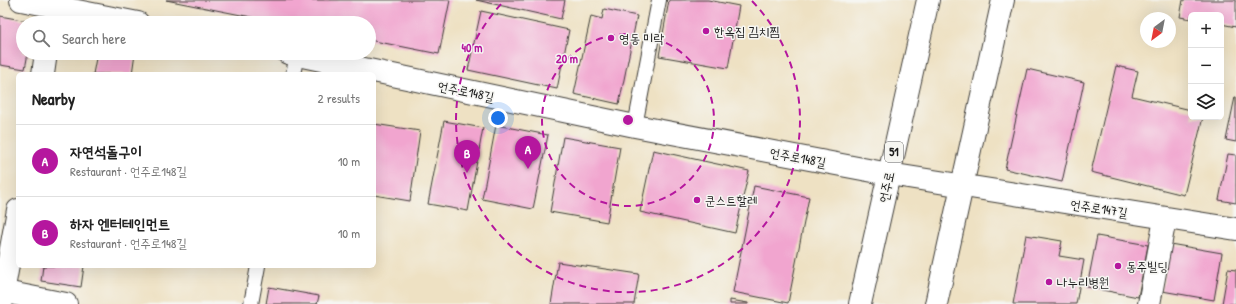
<!DOCTYPE html>
<html lang="en">
<head>
<meta charset="utf-8">
<style>
	:root { --surface:#fff; --page:#f6f6f6; --text:#222; --muted:#767676; --line:#e0e0e0; --accent:#b5179e }
	body { margin:0; font-family:"Patrick Hand","Poor Story",sans-serif; background:var(--page); color:var(--text) }
	.controls { position:absolute; right:12px; top:12px; display:grid; overflow:hidden; border-radius:6px; box-shadow:0 4px 16px #0002 }
	.controls button { width:36px; height:36px; display:grid; place-items:center; padding:0; border:0; border-bottom:1px solid var(--line); background:var(--surface); color:var(--text); font:20px sans-serif }
	.compass { position:absolute; left:1140px; top:12px; width:36px; height:36px; border-radius:50%; background:var(--surface); box-shadow:0 4px 16px #0002; rotate:212deg }
	.you { position:absolute; left:498px; top:118px; width:14px; height:14px; margin:-10px; border:3px solid #fff; border-radius:50%; background:#1a73e8; box-shadow:0 0 0 6px #1a73e833 }
	.badge { display:grid; place-items:center; width:26px; height:26px; border-radius:50%; background:var(--accent); color:#fff; font-size:13px; font-weight:700 }
	.pin { position:absolute; translate:-50% -33px; filter:drop-shadow(0 1px 2px #0008) }
	.pin::after { content:''; position:absolute; top:21px; width:14px; height:12px; background:inherit; clip-path:polygon(0 0,100% 0,50% 100%) }
	.list { margin:0; padding:0; list-style:none }
	h2 { display:flex; justify-content:space-between; align-items:center; height:52px; margin:0; padding:0 16px; font-size:17px }
	h2 small { font-size:13px; font-weight:400; color:var(--muted) }
	.list li { display:grid; grid-template-columns:26px 1fr auto; gap:12px; align-items:center; box-sizing:border-box; height:72px; padding:0 16px; border-top:1px solid var(--line) }
	.list b { display:block; font-size:15px; white-space:nowrap }
	.list p { margin:0; font-size:13px; white-space:nowrap; color:var(--muted) }
	.list em { font-size:13px; font-style:normal; color:var(--muted) }
	.icon { flex:none; width:22px; height:22px; fill:none; stroke:currentColor; stroke-width:2; stroke-linecap:round; stroke-linejoin:round }
	.map { position:relative; flex:none; width:1236px; height:304px; overflow:hidden }
	.search { position:absolute; background:var(--surface); box-shadow:0 4px 16px #0002; left:16px; top:16px; width:360px; height:44px; display:flex; align-items:center; gap:10px; box-sizing:border-box; padding:0 14px; border-radius:22px; color:var(--muted); font-size:15px }
	.panel { position:absolute; background:var(--surface); box-shadow:0 4px 16px #0002; left:16px; top:72px; width:360px; height:196px; border-radius:6px }
	.map>svg:first-child { display:block }
	.building { fill:#f1a5cf }
	.lines { fill:none; stroke-linecap:round; stroke-linejoin:round }
	.lane-casing { stroke:#3c3a35; stroke-width:16 }
	.street-casing { stroke:#3c3a35; stroke-width:24 }
	.primary-casing { stroke:#3c3a35; stroke-width:24 }
	.lane { stroke:#fff; stroke-width:14 }
	.street { stroke:#fff; stroke-width:22 }
	.primary { stroke:#fff; stroke-width:22 }
	.ring { fill:none; stroke:#b5179e; stroke-width:2; stroke-dasharray:7 5 }
	.poi-dot { fill:#b5179e; stroke:#f6f6f2; stroke-width:1.5 }
	.labels { text-anchor:middle; stroke-width:3; stroke-linejoin:round; paint-order:stroke }
	.shield { fill:#f6f6f2; stroke:#5d5d5c; stroke-width:1 }
	.shield-label { font-size:12px; font-weight:bold; fill:#1c1c1c }
	.poi-label { font-size:13px; fill:#1c1c1c; stroke:#f6f6f2; text-anchor:start }
	.street-label { font-size:13px; fill:#1c1c1c; stroke:#f6f6f2 }
	.centre { fill:#b5179e; stroke:#f6f6f2; stroke-width:2 }
	.ring-label { font-size:12px; text-anchor:middle; font-weight:bold; fill:#b5179e; stroke:#f6f6f2; stroke-width:3; stroke-linejoin:round; paint-order:stroke }
</style>
</head>
<body>
<div class="map">
<svg width="1236" height="304" viewBox="0 0 1236 304">
	<rect width="100%" height="100%" fill="#f6f6f2"/>
	<filter id="ink" filterUnits="userSpaceOnUse"><feTurbulence type="fractalNoise" baseFrequency=".025" numOctaves="2"/><feDisplacementMap in="SourceGraphic" scale="8" xChannelSelector="R" yChannelSelector="G"/><feConvolveMatrix kernelMatrix="1 2 1 2 8 2 1 2 1" color-interpolation-filters="sRGB"/></filter>
	<filter id="wash" filterUnits="userSpaceOnUse"><feTurbulence type="fractalNoise" baseFrequency=".012" numOctaves="4" result="noise"/><feDisplacementMap in="SourceGraphic" scale="16" xChannelSelector="R" yChannelSelector="G"/><feGaussianBlur stdDeviation="0.9" result="paint"/><feColorMatrix in="noise" values="0 0 0 0 0 0 0 0 0 0 0 0 0 0 0 0 0 1.4 0 .05"/><feComposite in="paint" operator="in"/></filter>
	<g filter="url(#wash)">
		<rect width="100%" height="100%" fill="#eee1c3"/>
		<g id="blocks">
			<g class="building">
				<path d="M166,0h284l-11,54 -70,-14v-17h-88z"/>
				<path d="M476,0h89l-4,19z"/>
				<path d="M669,0h39l31,6 -11,62 -69,-12z"/>
				<path d="M1183,0h53v27l-15,-3v-9h-30v4l-11,-2z"/>
				<path d="M604,9l33,7 -18,88 -45,-10 17,-78 11,3z"/>
				<path d="M481,11l88,19 -12,59 -89,-19z"/>
				<path d="M0,16l33,6 -10,1v30h5l-3,16 -25,-4z"/>
				<path d="M97,53h38l-3,21h-39z"/>
				<path d="M1116,66l22,5 -6,25 59,14v7h12l-19,78 -93,-23z"/>
				<path d="M1027,69l57,13 -22,100 -57,-13z"/>
				<path d="M1235,97h1v45l-10,-2z"/>
				<path d="M444,121l39,7 -15,83 -40,-7z"/>
				<path d="M374,124l46,7 -10,70 -36,-6z"/>
				<path d="M496,125l52,10 -15,74 -51,-10z"/>
				<path d="M563,137l57,10 -13,75 -57,-10z"/>
				<path d="M653,150l96,21 -14,62 -95,-21z"/>
				<path d="M1228,154l8,1v48l-17,-3z"/>
				<path d="M754,186l55,11 -21,106 -55,-11z"/>
				<path d="M1026,235l36,6 -3,15 25,4 -8,44h-63z"/>
				<path d="M1097,236l51,9 -10,52 -51,-10z"/>
				<path d="M1170,244l52,9 -8,47 -52,-9z"/>
				<path d="M558,262l81,12 -5,30h-83z"/>
				<path d="M43,266h41l-3,21 -40,-6z"/>
				<path d="M1228,269l8,1v34h-14z"/>
				<path d="M269,287l50,9 -2,8h-51z"/>
				<path d="M730,300l18,3v1h-18z"/>
			</g>
		</g>
	</g>
	<g filter="url(#ink)">
		<use href="#blocks" fill-opacity="0" stroke="#3c3a35" stroke-width="1"/>
		<g class="lines">
			<defs>
				<g id="lane">
					<path d="M293,74l4,-19"/>
					<path d="M635,126l24,-126"/>
					<path d="M251,304l7,-38"/>
				</g>
				<g id="street">
					<path d="M21,0l117,23"/>
					<path d="M288,53l347,73 254,48 347,55"/>
					<path d="M43,74l3,-21"/>
					<path d="M0,291l66,13"/>
					<path d="M1,304l17,-94"/>
					<path d="M1149,304l16,-85"/>
				</g>
				<g id="primary">
					<path d="M860,304l68,-304"/>
					<path d="M936,304l67,-304"/>
				</g>
			</defs>
			<use href="#lane" class="lane-casing"/>
			<use href="#street" class="street-casing"/>
			<use href="#primary" class="primary-casing"/>
			<use href="#lane" class="lane"/>
			<use href="#street" class="street"/>
			<use href="#primary" class="primary"/>
		</g>
	</g>
	<g class="ring">
		<circle cx="628" cy="120" r="86"/>
		<path d="M752 1A172 172 0 1 1 504 1"/>
	</g>
	<g class="poi-dot">
		<circle cx="706" cy="31" r="4"/>
		<circle cx="611" cy="38" r="4"/>
		<circle cx="697" cy="200" r="4"/>
		<circle cx="1118" cy="266" r="4"/>
		<circle cx="1049" cy="282" r="4"/>
	</g>
	<g class="labels">
		<rect class="shield" x="885" y="142" width="18" height="20" rx="3"/>
		<g class="shield-label">
			<text x="894" y="156">51</text>
		</g>
		<g class="poi-label">
			<text x="714" y="36">한옥집 김치찜</text>
			<text x="619" y="43">영동 미락</text>
			<text x="705" y="205">쿤스트할레</text>
			<text x="1126" y="271">동주빌딩</text>
			<text x="1057" y="287">나누리병원</text>
		</g>
		<g class="street-label">
			<text transform="translate(466 91) rotate(12)" y="5">언주로148길</text>
			<text transform="translate(798 157) rotate(11)" y="5">언주로148길</text>
			<text transform="translate(886 187) rotate(-78)" y="5">언주로</text>
			<text transform="translate(1099 208) rotate(9)" y="5">언주로147길</text>
		</g>
	</g>
	<circle cx="628" cy="120" r="6" class="centre"/>
	<g class="ring-label">
		<text x="472" y="52">40 m</text>
		<text x="567" y="63">20 m</text>
	</g>
</svg>
<div class="controls">
<button>+</button>
<button>−</button>
<button><svg class="icon" aria-label="layers" viewBox="0 0 24 24"><path d="M12 4l9 5-9 5-9-5zM3 14l9 5 9-5"/></svg></button>
</div>
<svg class="compass" viewBox="-18 -18 36 36"><path d="M0-13l5 13h-10z" fill="#e53935"/><path d="M0 13l5-13h-10z" fill="#767676"/></svg>
<div class="you"></div>
<div class="pin badge" style="left:528px;top:169px">A</div>
<div class="pin badge" style="left:467px;top:173px">B</div>
<div class="search"><svg class="icon" aria-label="search" viewBox="0 0 24 24"><circle cx="10" cy="10" r="6"/><path d="M15 15l6 6"/></svg>Search here</div>
<section class="panel">
<h2>Nearby<small>2 results</small></h2>
<ul class="list">
<li><span class="badge">A</span><div><b>자연석돌구이</b><p>Restaurant · 언주로148길</p></div><em>10 m</em></li>
<li><span class="badge">B</span><div><b>하자 엔터테인먼트</b><p>Restaurant · 언주로148길</p></div><em>10 m</em></li>
</ul>
</section>
</div>
</body>
</html>
